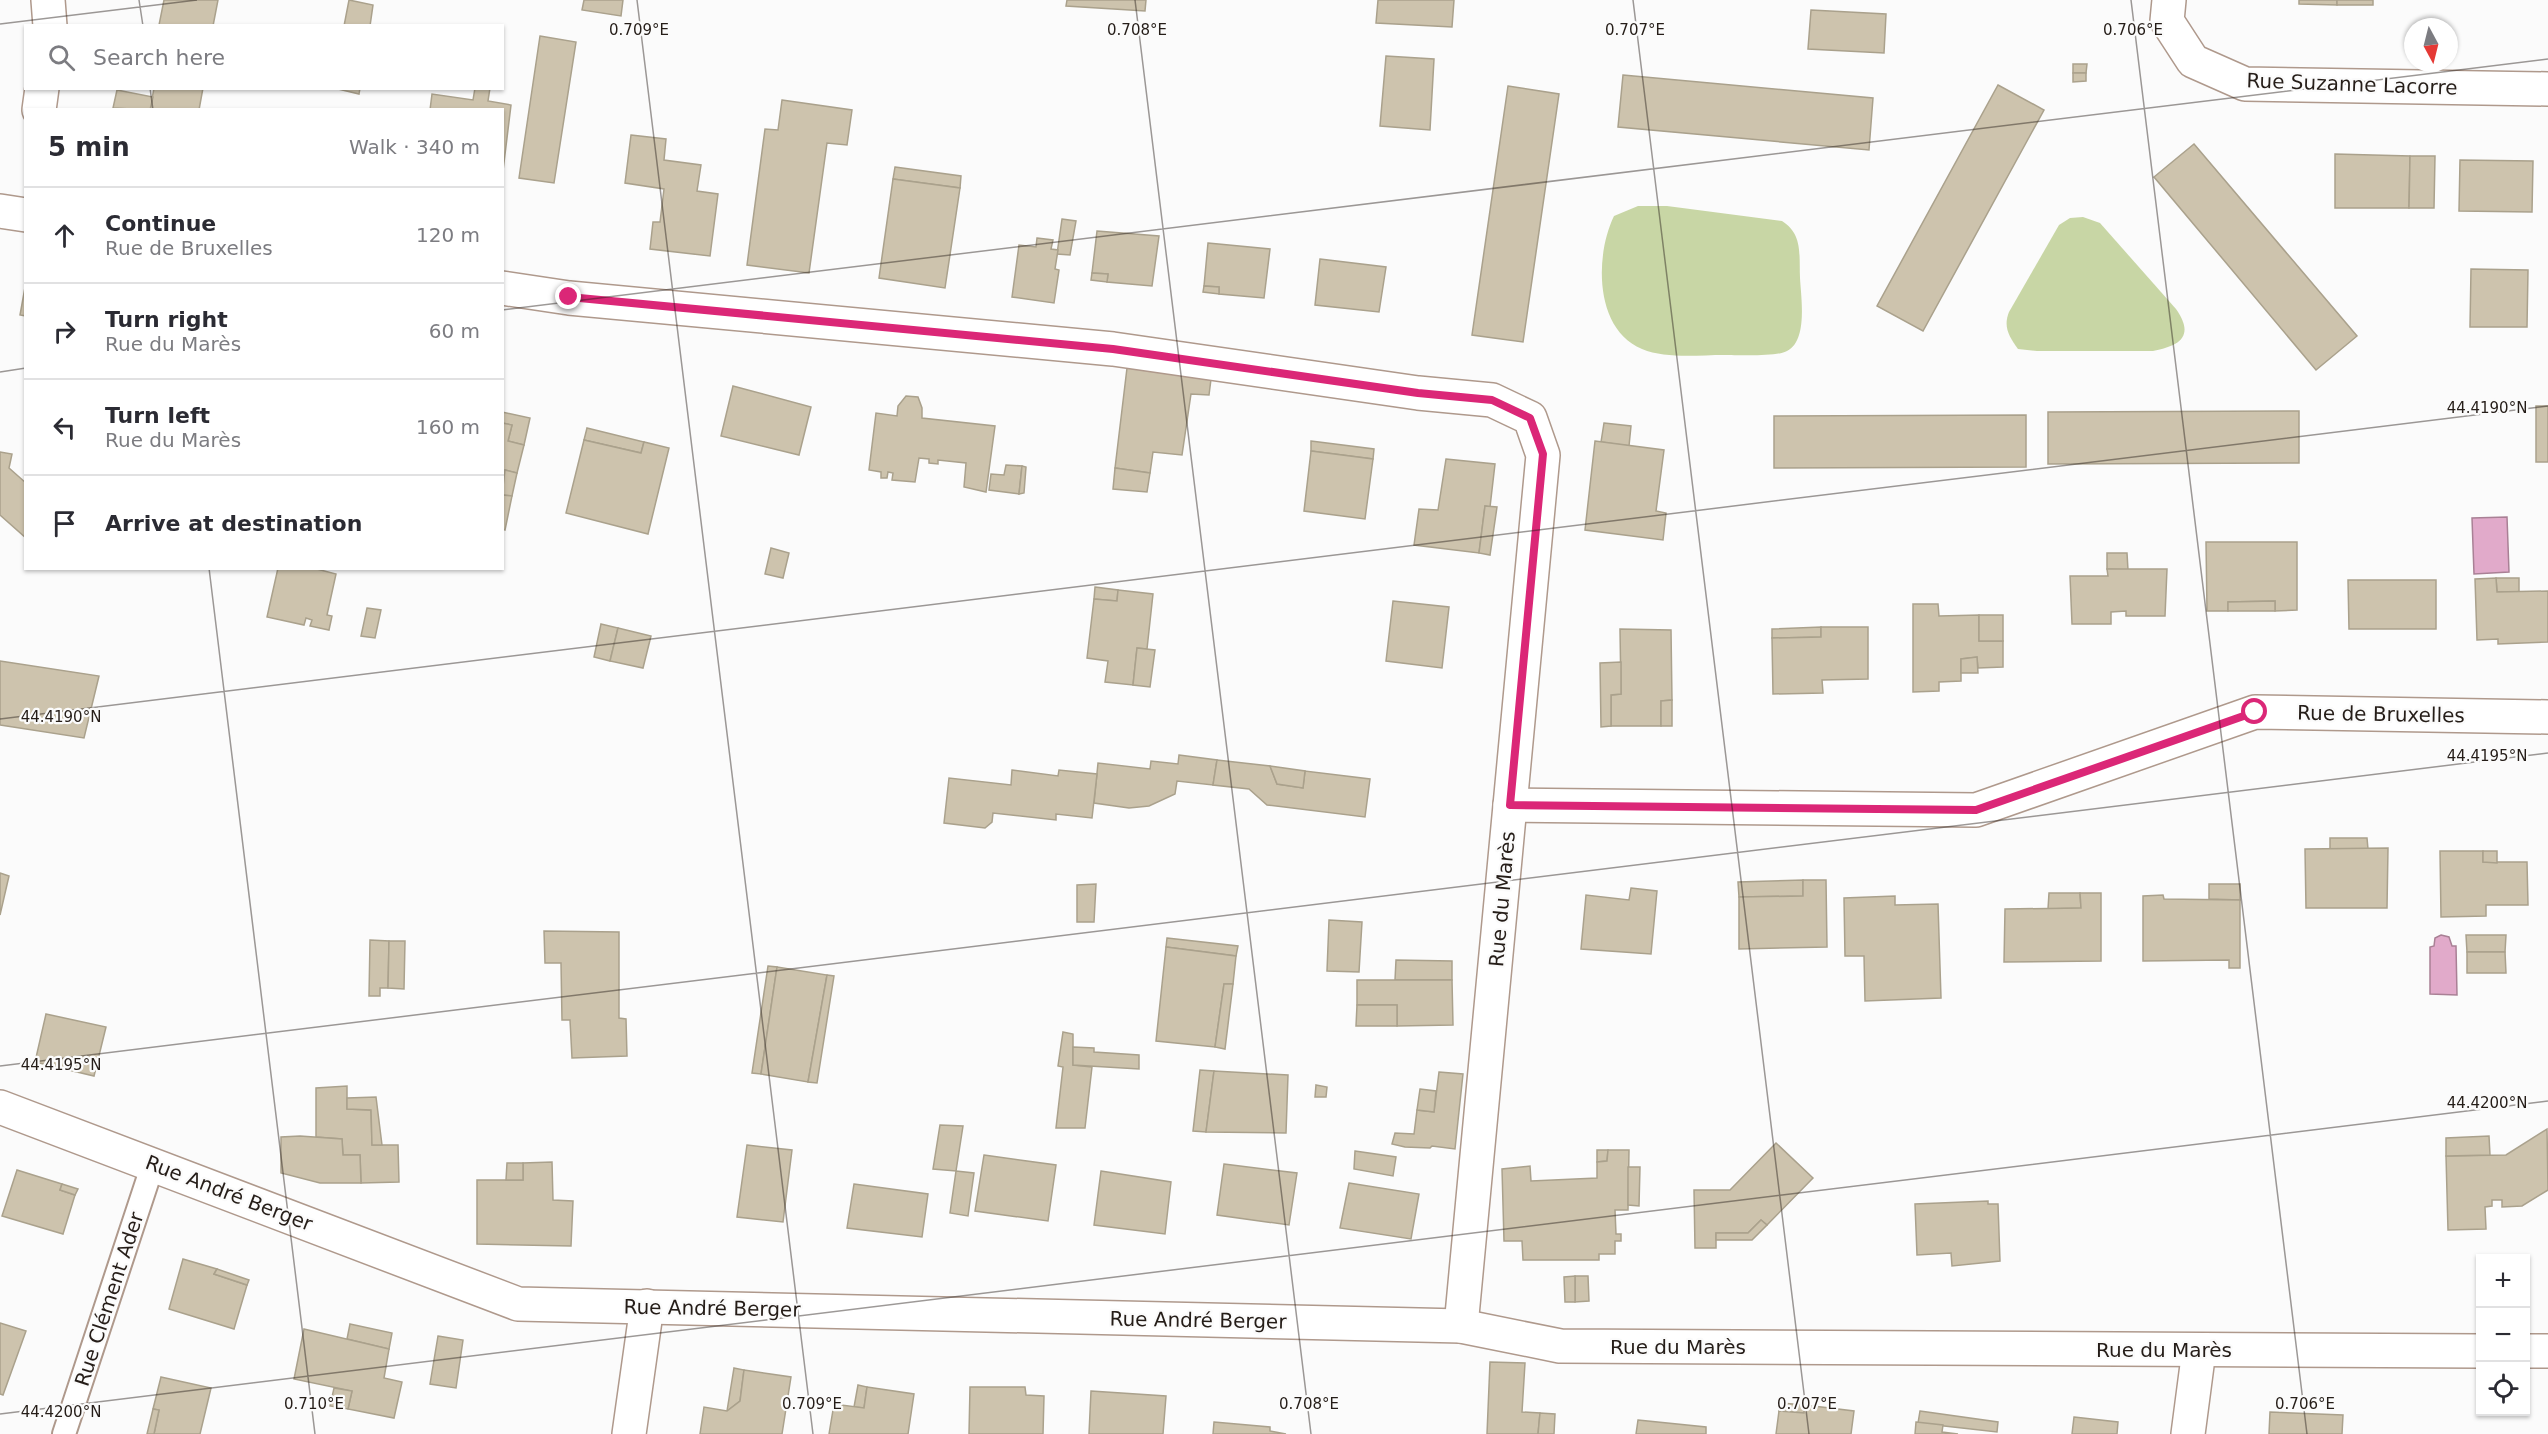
<!DOCTYPE html>
<html lang="en">
<head>
<meta charset="utf-8">
<style>
	:root { --surface:#fff; --page:#f2f2f3; --text:#2b2b33; --muted:#7c7c81; --line:#e1e1e2 }
	body { margin:0; font-family:"DejaVu Sans",sans-serif; background:var(--page); color:var(--text) }
	.controls { position:absolute; right:18px; bottom:18px; display:grid; overflow:hidden; border-radius:0px; box-shadow:0 2px 4px #0004 }
	.controls button { width:54px; height:54px; display:grid; place-items:center; padding:0; border:0; border-bottom:2px solid var(--line); background:var(--surface); color:var(--text); font:30px sans-serif }
	.compass { position:absolute; left:2404px; top:18px; width:54px; height:54px; border-radius:50%; background:var(--surface); box-shadow:0 2px 4px #0004; rotate:173deg }
	.stop { position:absolute; width:18px; height:18px; margin:-14px; border:4px solid #db2777; border-radius:50%; background:#fff }
	.stop.end { background:#db2777; border-color:#fff; box-shadow:0 2px 6px #0008 }
	.list { margin:0; padding:0; list-style:none }
	h2 { display:flex; justify-content:space-between; align-items:center; height:78px; margin:0; padding:0 24px; font-size:26px }
	h2 small { font-size:20px; font-weight:400; color:var(--muted) }
	.list li { display:grid; grid-template-columns:39px 1fr auto; gap:18px; align-items:center; box-sizing:border-box; height:96px; padding:0 24px; border-top:2px solid var(--line) }
	.list b { display:block; font-size:22px; white-space:nowrap }
	.list p { margin:0; font-size:20px; white-space:nowrap; color:var(--muted) }
	.list em { font-size:20px; font-style:normal; color:var(--muted) }
	.icon { flex:none; width:33px; height:33px; fill:none; stroke:currentColor; stroke-width:2; stroke-linecap:round; stroke-linejoin:round }
	.map { position:relative; flex:none; width:2548px; height:1434px; overflow:hidden }
	.search { position:absolute; background:var(--surface); box-shadow:0 2px 4px #0004; left:24px; top:24px; width:480px; height:66px; display:flex; align-items:center; gap:15px; box-sizing:border-box; padding:0 21px; border-radius:0px; color:var(--muted); font-size:22px }
	.panel { position:absolute; background:var(--surface); box-shadow:0 2px 4px #0004; left:24px; top:108px; width:480px; height:462px; border-radius:0px }
	.map>svg:first-child { display:block }
	.green { fill:#c8d6a5 }
	.water { fill:#e1aaca; stroke:#a98095; stroke-width:1.5 }
	.building { fill:#cdc3ad; stroke:#aaa18c; stroke-width:1.5 }
	.lines { fill:none; stroke-linecap:round; stroke-linejoin:round }
	.lane-casing { stroke:#af998c; stroke-width:26 }
	.street-casing { stroke:#af998c; stroke-width:36 }
	.lane { stroke:#fff; stroke-width:22 }
	.street { stroke:#fff; stroke-width:33 }
	.route { stroke:#db2777; stroke-width:8 }
	.ticks { fill:none; stroke:#251d18; stroke-width:1.5; stroke-opacity:0.45 }
	.labels { text-anchor:middle; stroke-width:4.5; stroke-linejoin:round; paint-order:stroke }
	.street-label { font-size:20px; fill:#251d18; stroke:#fbfbfb }
	.ticks-label { font-size:15px; text-anchor:middle; fill:#251d18; stroke:#fbfbfb; stroke-width:4.5; stroke-linejoin:round; paint-order:stroke }
</style>
</head>
<body>
<div class="map">
<svg width="2548" height="1434" viewBox="0 0 2548 1434">
	<rect width="100%" height="100%" fill="#fbfbfb"/>
	<g class="green">
		<path d="M1638,206h29l115,15c21,13 17,34 18,57 1,19 8,63 -13,73 -10,6 -50,4 -63,4 -26,0 -58,4 -82,-6 -48,-20 -47,-94 -28,-133z"/>
		<path d="M2083,217l17,6 76,86c19,27 4,37 -23,42h-116l-19,-2c-9,-13 -15,-22 -9,-37l50,-87 11,-7z"/>
	</g>
	<g class="water">
		<path d="M2507,517l2,55 -35,2 -2,-56z"/>
		<path d="M2441,935l8,2 3,9h4l1,49 -27,-1v-47l4,-1 1,-8z"/>
	</g>
	<g class="building">
		<path d="M164,0h54l-5,26 -54,-1z"/>
		<path d="M349,0l24,5 -3,21h-26z"/>
		<path d="M584,0h39l-2,16 -39,-6z"/>
		<path d="M1067,0h79l-1,11 -79,-5z"/>
		<path d="M1378,0h76l-2,27 -76,-4z"/>
		<path d="M2299,0h38v5l-38,-1z"/>
		<rect x="2337" y="0" width="36" height="5"/>
		<path d="M1811,10l75,4 -2,39 -76,-4z"/>
		<path d="M540,36l36,6 -22,141 -35,-5z"/>
		<path d="M1386,56l48,3 -4,71 -50,-4z"/>
		<path d="M2073,64h14l-1,9h-13z"/>
		<path d="M2073,73h13v8l-13,1z"/>
		<path d="M1623,75l250,23 -4,52 -251,-23z"/>
		<path d="M1998,85l46,25 -121,221 -46,-25z"/>
		<path d="M1508,86l51,8 -36,248 -51,-7z"/>
		<path d="M154,88h49l-4,22h-49z"/>
		<path d="M334,88h26l-1,6z"/>
		<path d="M475,88h15l-2,13 23,4 -9,74v-69h-72l2,-16 41,6z"/>
		<path d="M117,90l36,7 -3,13 -37,-2z"/>
		<path d="M782,100l70,10 -5,35 -20,-2 -18,130 -62,-8 18,-136 13,1z"/>
		<path d="M631,135l35,4 -2,21 37,5 -4,26 21,3 -8,62 -60,-7 3,-27h7l4,-33 -39,-6z"/>
		<path d="M2194,144l163,192 -41,34 -162,-193z"/>
		<path d="M2335,154l75,2 -1,52h-74z"/>
		<path d="M2410,156h25l-1,52h-25z"/>
		<path d="M2460,160l73,1 -1,51 -73,-1z"/>
		<path d="M895,167l66,9 -1,12 -67,-9z"/>
		<path d="M893,179l67,9 -15,100 -66,-10z"/>
		<path d="M1062,219l14,2 -6,34 -13,-1z"/>
		<path d="M1097,231l62,5 -7,50 -45,-4 1,-8 -16,-1z"/>
		<path d="M1037,238l16,2 -2,9 7,1 -3,19 4,1 -5,33 -42,-6 7,-52 17,2z"/>
		<path d="M1208,243l62,6 -6,49 -45,-4v-7l-15,-1z"/>
		<path d="M1320,259l66,8 -7,45 -64,-7z"/>
		<path d="M2471,269l57,1 -1,57h-57z"/>
		<path d="M1092,273l16,1 -1,8 -16,-2z"/>
		<path d="M26,282v34l-6,-1z"/>
		<path d="M1204,286l15,1v7l-16,-2z"/>
		<path d="M1127,368l35,3 49,8 -2,16 -18,-1 -9,61 -29,-3 -3,21 -35,-5z"/>
		<path d="M733,386l78,21 -12,48 -78,-19z"/>
		<path d="M906,396l12,1 4,11v10l73,8 -9,66 -22,-5 2,-24 -28,-3v4l-9,-1v-4l-10,-1 -4,24 -23,-2 1,-7 -5,-1 -1,6h-6v-6l-12,-2 7,-57 21,3 1,-10z"/>
		<rect x="2536" y="406" width="12" height="56"/>
		<path d="M2299,411v52l-251,1v-52z"/>
		<path d="M502,412l28,6 -6,27 -16,-4 4,-16 -10,-2z"/>
		<path d="M2026,415v52l-252,1v-52z"/>
		<path d="M502,423l10,2 -4,16 16,4 -7,28 -12,-3 -3,11z"/>
		<path d="M1604,423l27,3 -2,20 -28,-4z"/>
		<path d="M587,428l57,14 -3,11 -57,-13z"/>
		<path d="M584,440l57,13 3,-11 25,6 -21,86 -82,-21z"/>
		<path d="M1311,441l63,8 -1,10 -62,-8z"/>
		<path d="M1595,441l69,9 -8,61 10,2 -3,27 -78,-10z"/>
		<path d="M1311,451l62,8 -8,60 -61,-8z"/>
		<path d="M0,452l12,2 -3,14 17,15v55l-26,-23z"/>
		<path d="M1446,459l49,5 -5,43 -5,-1 -6,47 -65,-8 5,-36 19,1z"/>
		<path d="M1006,465l16,1 -3,28 -30,-4 2,-16 13,1z"/>
		<path d="M1022,466l4,1 -2,26 -5,1z"/>
		<path d="M1115,468l35,5 -3,19 -34,-3z"/>
		<path d="M505,470l12,3 -5,23 -10,-1z"/>
		<path d="M502,495l10,1 -7,34 -3,-1z"/>
		<path d="M1485,506l12,1 -7,48 -11,-2z"/>
		<path d="M2206,542h91v68l-22,1v-10l-47,1v9h-21z"/>
		<path d="M771,548l18,5 -6,25 -18,-4z"/>
		<path d="M2107,553h20l1,17 -21,-1z"/>
		<path d="M278,568h35l23,6 -9,41 5,1 -3,14 -19,-4 2,-6 -6,-2 -2,7 -37,-8z"/>
		<path d="M2107,569h60l-2,47h-39v-5l-15,1v12h-39l-2,-48h38z"/>
		<path d="M2496,578h23v14h-22z"/>
		<path d="M2496,578l1,14 51,-1v51l-50,2v-5l-21,1 -2,-61z"/>
		<path d="M2348,580h88v49h-87z"/>
		<path d="M1095,587l23,3 -1,11 -23,-2z"/>
		<path d="M1118,590l35,4 -6,55 -10,-1 -4,37 -28,-3 3,-21 -21,-3 7,-59 23,2z"/>
		<path d="M1393,601l56,6 -7,61 -56,-7z"/>
		<path d="M2275,601v10h-47v-9z"/>
		<path d="M1913,604h25l1,12 40,-1v26h24v26l-25,1 -1,-11 -16,2v22l-22,1v9l-26,1z"/>
		<path d="M367,608l14,2 -6,28 -14,-2z"/>
		<rect x="1979" y="615" width="24" height="26"/>
		<path d="M601,624l17,4 -8,33 -16,-4z"/>
		<path d="M1821,627v10l-49,1v-9z"/>
		<path d="M1821,627h47v52l-46,1 1,13 -50,1 -1,-56 49,-1z"/>
		<path d="M618,628l33,8 -8,32 -33,-7z"/>
		<path d="M1620,629l51,1 1,70 -11,1v25h-50v-31l10,-1z"/>
		<path d="M1137,648l18,2 -5,37 -17,-2z"/>
		<path d="M1977,657l1,16h-17v-14z"/>
		<path d="M0,661l99,15 -15,62 -84,-13z"/>
		<path d="M1621,662v32l-10,1v31l-10,1 -1,-64z"/>
		<path d="M1672,700v26h-11v-25z"/>
		<path d="M1179,755l38,5 -4,25 -36,-4 -2,13 -26,12 -20,2 -35,-5 4,-40 52,6 1,-8 27,3z"/>
		<path d="M1217,760l53,6 7,18 26,4 2,-17 65,8 -5,38 -98,-12 -18,-16 -36,-4z"/>
		<path d="M1270,766l35,5 -2,17 -26,-4z"/>
		<path d="M1012,770l46,6 1,-6 38,4 -5,44 -36,-4v6l-63,-7 -1,9 -7,6 -41,-5 5,-45 62,7z"/>
		<path d="M2330,838h37l1,11h-38z"/>
		<path d="M2388,848l-1,60h-81l-1,-59z"/>
		<path d="M2440,851h43v11h44l1,43h-42v11l-45,1z"/>
		<path d="M2483,851h14v12l-14,-1z"/>
		<path d="M0,873l9,3 -9,39z"/>
		<path d="M1803,880v16l-64,1 -1,-15z"/>
		<path d="M1803,880h23l1,67 -88,2v-52l64,-1z"/>
		<path d="M1096,884l-2,38h-17v-37z"/>
		<path d="M2209,884h31v16l-31,-1z"/>
		<path d="M1631,888l26,3 -6,63 -70,-5 5,-54 43,5z"/>
		<path d="M2049,893h31l1,15 -33,1z"/>
		<path d="M2080,893h21v68l-97,1 1,-53 76,-1z"/>
		<path d="M2163,895l1,4 76,1v68h-11v-8l-86,1v-65z"/>
		<path d="M1895,896v9l43,-1 3,94 -76,3 -1,-45h-19l-1,-58z"/>
		<path d="M1329,920l33,2 -3,50 -32,-1z"/>
		<path d="M544,931l75,1v86l7,1 1,37 -55,2 -2,-38h-8l-1,-57h-16z"/>
		<path d="M2466,935h40l-1,17h-38z"/>
		<path d="M1167,938l71,8 -2,10 -70,-9z"/>
		<path d="M370,940l19,1 -1,47h-8v8h-11z"/>
		<path d="M389,941h16l-1,48 -16,-1z"/>
		<path d="M1166,947l70,9 -3,28h-9l-9,63 -59,-6z"/>
		<path d="M2467,952h38l1,21h-39z"/>
		<path d="M1396,960l56,1v19h-57z"/>
		<path d="M768,966l9,1 -16,107 -9,-1z"/>
		<path d="M777,967l50,8 -19,107 -47,-8z"/>
		<path d="M827,975l7,1 -17,107 -9,-1z"/>
		<path d="M1357,980h95l1,45 -56,1v-21h-40z"/>
		<path d="M1224,984h9l-8,65 -10,-2z"/>
		<path d="M1357,1005h40v21h-41z"/>
		<path d="M46,1014l60,13 -12,49 -59,-14z"/>
		<path d="M1063,1032l10,2v31l19,2 -7,61h-29l7,-61 -5,-1z"/>
		<path d="M1073,1047l21,1v4l45,3v14l-66,-4z"/>
		<path d="M1200,1070l14,1 -8,61 -13,-1z"/>
		<path d="M1214,1071l74,4 -2,58 -80,-1z"/>
		<path d="M1439,1072l24,2 -8,75 -23,-3 -2,2 -25,-1 -13,-3 3,-11 19,1 3,-24 17,2z"/>
		<path d="M1316,1085l11,2 -1,10h-11z"/>
		<path d="M347,1086v23l24,1 1,35h26l1,37 -38,1 -1,-28h-17l-1,-16 -26,-2v-49z"/>
		<path d="M1420,1089l16,2 -2,21 -17,-2z"/>
		<path d="M376,1097l6,48h-10l-1,-35 -24,-1v-11z"/>
		<path d="M940,1125l23,1 -7,45 -23,-2z"/>
		<path d="M2547,1129l1,61 -26,16 -20,1v-7h-10v6l-7,1 1,22 -38,1 -2,-74 60,-1z"/>
		<path d="M300,1136l42,3 1,16h17l1,28h-41l-39,-10v-36z"/>
		<path d="M2489,1136l1,19 -44,1v-18z"/>
		<path d="M1776,1143l37,35 -46,47 -6,-5 -13,13h-32v15h-21l-1,-58h36z"/>
		<path d="M747,1145l45,5 -9,72 -46,-5z"/>
		<path d="M1597,1150h11l-1,11 -10,1z"/>
		<path d="M1608,1150h21l-1,60h-13l1,24h5v7h-6v13h-16v6h-76l-1,-19h-18l-2,-72 28,-3 1,15 66,-3v-16l10,-1z"/>
		<path d="M1355,1151l41,6 -3,19 -39,-7z"/>
		<path d="M984,1155l72,10 -8,56 -73,-10z"/>
		<path d="M552,1162l1,38 20,1 -2,45 -94,-2v-64h46v-17z"/>
		<path d="M507,1163h16v17h-17z"/>
		<path d="M1224,1164l73,9 -8,52 -72,-10z"/>
		<path d="M1628,1167h12l-1,39 -11,-1z"/>
		<path d="M17,1170l45,14 -2,6 15,5 -12,39 -61,-18z"/>
		<path d="M956,1171l18,2 -6,43 -18,-3z"/>
		<path d="M1101,1171l70,11 -6,52 -71,-9z"/>
		<path d="M1349,1183l70,11 -8,45 -71,-11z"/>
		<path d="M62,1184l16,5 -3,6 -15,-5z"/>
		<path d="M854,1184l74,10 -6,43 -75,-9z"/>
		<path d="M1988,1201v3h10l2,57 -48,5 -1,-13 -34,2 -2,-51z"/>
		<path d="M1761,1220l6,5 -15,15h-36v-7h32z"/>
		<path d="M183,1259l34,10 -3,5 33,11 -13,44 -65,-20z"/>
		<path d="M217,1269l32,11 -2,5 -33,-11z"/>
		<path d="M1575,1276h13l1,25 -14,1z"/>
		<path d="M1575,1276v26h-10l-1,-25z"/>
		<path d="M0,1323l26,8 -23,64 -3,-1z"/>
		<path d="M350,1324l42,9 -3,16 -42,-10z"/>
		<path d="M304,1329l85,20 -5,29 18,4 -8,36 -46,-9 4,-18 -58,-12z"/>
		<path d="M438,1336l25,4 -7,48 -26,-4z"/>
		<path d="M1490,1362l35,1 -3,49 18,1 -2,21h-51z"/>
		<path d="M734,1368l10,2 -4,31 -13,10z"/>
		<path d="M744,1370l47,7 -9,57h-82l4,-27 23,4 13,-10z"/>
		<path d="M161,1377l50,11 -11,46h-46l5,-24 -6,-1z"/>
		<path d="M858,1385l9,2 -3,21 -10,-1z"/>
		<path d="M867,1387l47,7 -6,40h-79l5,-30 30,4z"/>
		<path d="M970,1387h55l1,8 18,1 -1,38h-74z"/>
		<path d="M334,1388l18,3 -4,18 -18,-3z"/>
		<path d="M1091,1391l75,5 -3,38h-74z"/>
		<path d="M1780,1403l25,2 -1,8 -25,-2z"/>
		<path d="M1805,1405l49,6 -3,23h-75l3,-23 25,2z"/>
		<path d="M153,1409l6,1 -5,24h-7z"/>
		<path d="M1920,1411l78,11 -1,10 -79,-9z"/>
		<path d="M2270,1412l73,3 -1,19h-73z"/>
		<path d="M1540,1413l15,1 -1,20h-16z"/>
		<path d="M2074,1417l44,5 -1,12h-45z"/>
		<path d="M1638,1420l68,7v7h-70z"/>
		<path d="M1214,1422l56,5v4l16,3h-73z"/>
		<path d="M1916,1422l27,3 -1,7 16,2h-43z"/>
	</g>
	<g class="lines">
		<defs>
			<path id="lane" d="M64,1434l89,-270"/>
			<g id="street">
				<path d="M48,0l2,26"/>
				<path d="M2169,0l-2,21 26,40 52,23 303,5"/>
				<path d="M39,110l3,-22"/>
				<path d="M0,211l26,4"/>
				<path d="M502,288l67,10 544,51 305,44 74,7 38,18 13,37 -82,871 99,20 920,5"/>
				<path d="M1510,805l466,5 279,-98 293,5"/>
				<path d="M0,1107l518,197 943,22"/>
				<path d="M2526,1351h22"/>
				<path d="M629,1434l18,-128"/>
				<path d="M2188,1434l11,-84"/>
			</g>
		</defs>
		<use href="#lane" class="lane-casing"/>
		<use href="#street" class="street-casing"/>
		<use href="#lane" class="lane"/>
		<use href="#street" class="street"/>
	</g>
	<g class="lines">
		<path class="route" d="M569,297l544,52 305,44 74,7 38,18 13,36 -33,351 466,5 279,-98"/>
	</g>
	<path class="ticks" d="M139,0l4,26M637,0l176,1434M1135,0l176,1434M1633,0l176,1434M2131,0l176,1434M0,24l197,-24M150,88l3,22M502,310l2046,-251M0,372l26,-4M209,568l106,866M0,719l2548,-313M0,1066l2548,-313M0,1414l2548,-313"/>
	<g class="labels">
		<g class="street-label">
			<text transform="translate(2352 84) rotate(2)" y="7">Rue Suzanne Lacorre</text>
			<text transform="translate(2381 714) rotate(1)" y="7">Rue de Bruxelles</text>
			<text transform="translate(1502 899) rotate(-85)" y="7">Rue du Marès</text>
			<text transform="translate(229 1193) rotate(21)" y="7">Rue André Berger</text>
			<text transform="translate(109 1299) rotate(-72)" y="7">Rue Clément Ader</text>
			<text transform="translate(712 1308) rotate(1)" y="7">Rue André Berger</text>
			<text transform="translate(1198 1320) rotate(1)" y="7">Rue André Berger</text>
			<text x="1678" y="1354">Rue du Marès</text>
			<text x="2164" y="1357">Rue du Marès</text>
		</g>
	</g>
	<g class="ticks-label">
		<text x="639" y="35">0.709°E</text>
		<text x="1137" y="35">0.708°E</text>
		<text x="1635" y="35">0.707°E</text>
		<text x="2133" y="35">0.706°E</text>
		<text x="2487" y="413">44.4190°N</text>
		<text x="61" y="722">44.4190°N</text>
		<text x="2487" y="761">44.4195°N</text>
		<text x="61" y="1070">44.4195°N</text>
		<text x="2487" y="1108">44.4200°N</text>
		<text x="314" y="1409">0.710°E</text>
		<text x="812" y="1409">0.709°E</text>
		<text x="1309" y="1409">0.708°E</text>
		<text x="1807" y="1409">0.707°E</text>
		<text x="2305" y="1409">0.706°E</text>
		<text x="61" y="1417">44.4200°N</text>
	</g>
</svg>
<div class="controls">
<button>+</button>
<button>−</button>
<button><svg class="icon" aria-label="locate" viewBox="0 0 24 24"><circle cx="12" cy="12" r="6"/><path d="M12 2v4M12 18v4M2 12h4M18 12h4"/></svg></button>
</div>
<svg class="compass" viewBox="-18 -18 36 36"><path d="M0-13l5 13h-10z" fill="#e53935"/><path d="M0 13l5-13h-10z" fill="#7c7c81"/></svg>
<div class="stop" style="left:2255px;top:712px"></div>
<div class="stop end" style="left:569px;top:297px"></div>
<div class="search"><svg class="icon" aria-label="search" viewBox="0 0 24 24"><circle cx="10" cy="10" r="6"/><path d="M15 15l6 6"/></svg>Search here</div>
<section class="panel">
<h2>5 min<small>Walk · 340 m</small></h2>
<ul class="list">
<li><svg class="icon" aria-label="ahead" viewBox="0 0 24 24"><path d="M12 20V5M6 11l6-6 6 6"/></svg><div><b>Continue</b><p>Rue de Bruxelles</p></div><em>120 m</em></li>
<li><svg class="icon" aria-label="right" viewBox="0 0 24 24"><path d="M7 20v-9h11M14 6l5 5-5 5"/></svg><div><b>Turn right</b><p>Rue du Marès</p></div><em>60 m</em></li>
<li><svg class="icon" aria-label="left" viewBox="0 0 24 24"><path d="M17 20v-9H6M10 6l-5 5 5 5"/></svg><div><b>Turn left</b><p>Rue du Marès</p></div><em>160 m</em></li>
<li><svg class="icon" aria-label="arrive" viewBox="0 0 24 24"><path d="M6 21V4h12l-3 4 3 4H6"/></svg><div><b>Arrive at destination</b></div></li>
</ul>
</section>
</div>
</body>
</html>
